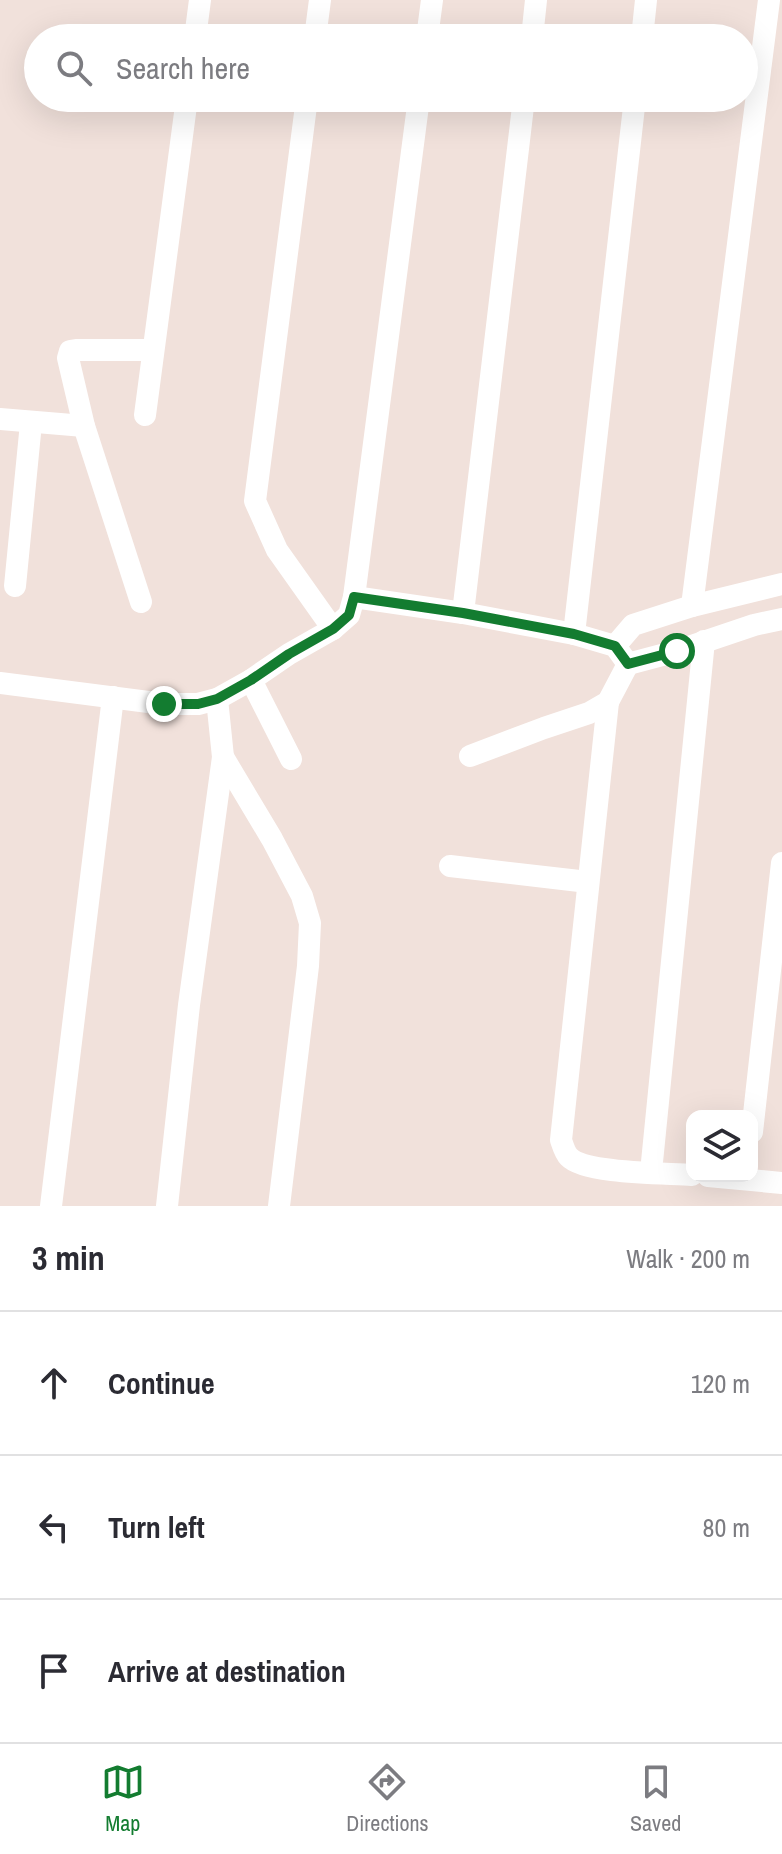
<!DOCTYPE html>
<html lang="en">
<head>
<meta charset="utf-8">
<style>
	:root { --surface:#fff; --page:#f7f7f7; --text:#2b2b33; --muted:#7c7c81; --line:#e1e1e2; --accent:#137c30 }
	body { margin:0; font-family:"Archivo Narrow",sans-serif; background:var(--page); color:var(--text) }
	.controls { position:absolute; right:24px; bottom:24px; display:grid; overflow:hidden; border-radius:16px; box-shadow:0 8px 32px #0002 }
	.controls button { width:72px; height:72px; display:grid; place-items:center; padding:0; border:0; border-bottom:2px solid var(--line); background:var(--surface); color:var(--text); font:40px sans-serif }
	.stop { position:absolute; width:24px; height:24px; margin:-18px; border:6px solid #137c30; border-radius:50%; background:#fff }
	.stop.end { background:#137c30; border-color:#fff; box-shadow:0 2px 8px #0008 }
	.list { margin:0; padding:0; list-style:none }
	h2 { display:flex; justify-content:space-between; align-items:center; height:104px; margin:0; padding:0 32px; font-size:34px }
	h2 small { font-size:26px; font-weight:400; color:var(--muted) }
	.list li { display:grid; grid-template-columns:52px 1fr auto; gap:24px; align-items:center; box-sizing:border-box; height:144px; padding:0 32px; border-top:2px solid var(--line) }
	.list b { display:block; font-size:30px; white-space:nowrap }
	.list em { font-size:26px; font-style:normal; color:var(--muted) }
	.icon { flex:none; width:44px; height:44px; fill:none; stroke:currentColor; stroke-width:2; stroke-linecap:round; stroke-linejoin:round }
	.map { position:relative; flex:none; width:782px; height:1206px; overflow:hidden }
	.search { position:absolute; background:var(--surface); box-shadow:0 8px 32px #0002; left:24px; right:24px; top:24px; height:88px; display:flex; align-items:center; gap:20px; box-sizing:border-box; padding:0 28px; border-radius:44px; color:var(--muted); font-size:30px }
	.sheet { height:536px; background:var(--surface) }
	nav { display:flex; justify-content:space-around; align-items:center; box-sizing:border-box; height:112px; border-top:2px solid var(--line); background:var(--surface); font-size:22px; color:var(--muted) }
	nav a { display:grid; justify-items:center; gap:4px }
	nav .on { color:var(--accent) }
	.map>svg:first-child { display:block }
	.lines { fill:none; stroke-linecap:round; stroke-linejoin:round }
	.minor { stroke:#fff; stroke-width:22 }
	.route { stroke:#137c30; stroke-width:10 }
</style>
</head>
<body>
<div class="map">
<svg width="782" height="1206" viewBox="0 0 782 1206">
	<rect width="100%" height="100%" fill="#f1e1db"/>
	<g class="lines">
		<g class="minor">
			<path d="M195,38l5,-38"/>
			<path d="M315,38l5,-38"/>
			<path d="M427,38l5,-38"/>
			<path d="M532,38l4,-38"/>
			<path d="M642,38l4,-38"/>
			<path d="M307,98l-52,403 22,49 56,79"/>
			<path d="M145,415l42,-317"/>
			<path d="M0,419l84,7"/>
			<path d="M15,586l16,-163"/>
			<path d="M354,597l65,-499"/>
			<path d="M141,602l-57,-176 -16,-68 2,-7 6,-1h77"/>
			<path d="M692,606l77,-606"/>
			<path d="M463,613l61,-515"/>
			<path d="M574,634l61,-536"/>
			<path d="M615,646l18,-21 59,-19 90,-22"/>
			<path d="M251,680l40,79"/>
			<path d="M0,683l164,21h34l19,-5 34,-19 38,-26 44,-25 16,-14 5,-18 109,16 111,21 41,12 13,18 49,-13 77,-26 28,-6"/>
			<path d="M608,702l-47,438c2,6 4,13 8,17 16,17 97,16 123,18"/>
			<path d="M470,756l74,-28 45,-15 19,-11 20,-38"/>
			<path d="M223,757l49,82 30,57 8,27 -2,43 -29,240"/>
			<path d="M450,866l138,16"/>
			<path d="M752,1132l30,-269"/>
			<path d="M651,1172l53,-531"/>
			<path d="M708,1176l74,7"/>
			<path d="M51,1206l62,-509"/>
			<path d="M167,1206l22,-201 34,-248 -6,-58"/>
		</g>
	</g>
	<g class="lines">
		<path class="route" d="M164,704h34l19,-5 34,-19 38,-26 44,-25 16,-14 5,-18 109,16 111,21 41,12 13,18 49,-13"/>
	</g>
</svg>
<div class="controls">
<button><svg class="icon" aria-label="layers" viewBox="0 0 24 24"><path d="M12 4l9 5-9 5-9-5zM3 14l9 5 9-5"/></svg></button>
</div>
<div class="stop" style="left:677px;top:651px"></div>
<div class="stop end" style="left:164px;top:704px"></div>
<div class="search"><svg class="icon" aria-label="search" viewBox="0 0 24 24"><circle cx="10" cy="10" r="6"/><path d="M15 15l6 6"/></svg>Search here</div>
</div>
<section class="sheet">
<h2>3 min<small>Walk · 200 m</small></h2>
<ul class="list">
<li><svg class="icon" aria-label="ahead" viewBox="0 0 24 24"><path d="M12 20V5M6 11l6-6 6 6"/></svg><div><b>Continue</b></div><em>120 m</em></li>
<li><svg class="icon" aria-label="left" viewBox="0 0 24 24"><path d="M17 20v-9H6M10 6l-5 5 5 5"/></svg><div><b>Turn left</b></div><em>80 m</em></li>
<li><svg class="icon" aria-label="arrive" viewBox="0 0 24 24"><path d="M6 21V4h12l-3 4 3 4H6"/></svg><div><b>Arrive at destination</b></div></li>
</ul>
</section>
<nav>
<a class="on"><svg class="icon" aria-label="map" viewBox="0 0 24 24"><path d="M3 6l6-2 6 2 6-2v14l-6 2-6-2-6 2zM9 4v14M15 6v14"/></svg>Map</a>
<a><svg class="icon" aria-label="directions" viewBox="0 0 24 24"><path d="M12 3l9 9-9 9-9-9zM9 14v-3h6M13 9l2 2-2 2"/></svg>Directions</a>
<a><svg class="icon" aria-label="saved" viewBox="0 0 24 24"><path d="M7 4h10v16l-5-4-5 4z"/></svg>Saved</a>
</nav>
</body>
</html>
